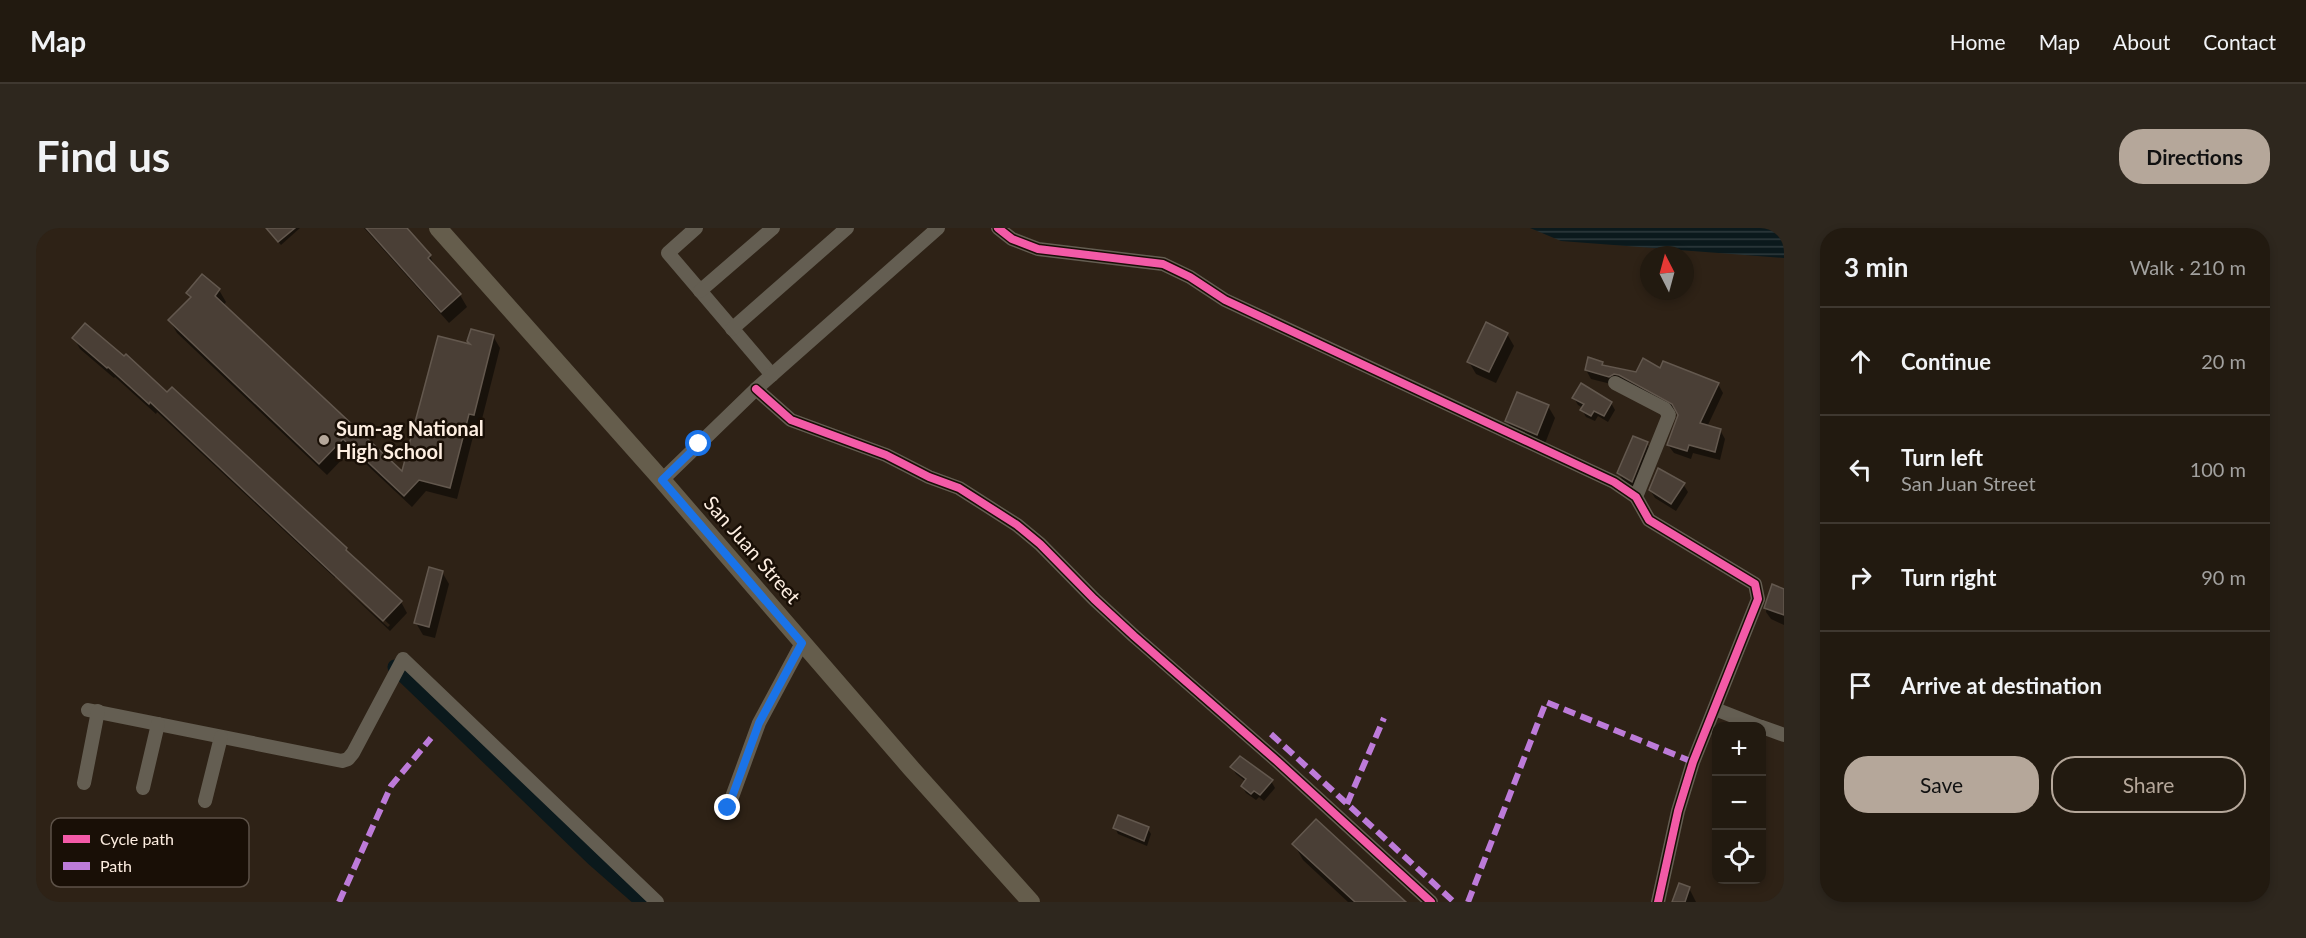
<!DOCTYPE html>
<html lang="en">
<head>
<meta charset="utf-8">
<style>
	:root { --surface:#221a10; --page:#2e271e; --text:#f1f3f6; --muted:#a2a19f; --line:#3f3830; --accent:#b5a79a }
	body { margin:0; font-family:Lato,sans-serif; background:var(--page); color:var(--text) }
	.controls { position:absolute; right:18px; bottom:18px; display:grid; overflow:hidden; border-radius:12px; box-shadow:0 3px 9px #0003 }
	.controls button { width:54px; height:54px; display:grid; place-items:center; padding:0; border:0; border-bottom:2px solid var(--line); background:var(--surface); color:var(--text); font:30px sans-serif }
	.compass { position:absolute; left:1604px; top:18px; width:54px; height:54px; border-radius:50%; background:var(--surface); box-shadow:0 3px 9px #0003; rotate:354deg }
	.stop { position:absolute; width:18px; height:18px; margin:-14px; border:4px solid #1a73e8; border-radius:50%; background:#fff }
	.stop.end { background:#1a73e8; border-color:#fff; box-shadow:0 2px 6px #0008 }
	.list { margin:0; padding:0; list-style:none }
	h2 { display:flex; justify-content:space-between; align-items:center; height:78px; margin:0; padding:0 24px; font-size:26px }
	h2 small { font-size:20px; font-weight:400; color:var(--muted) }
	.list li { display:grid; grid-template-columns:39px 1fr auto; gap:18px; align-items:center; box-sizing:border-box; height:108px; padding:0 24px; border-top:2px solid var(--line) }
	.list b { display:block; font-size:22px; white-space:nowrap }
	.list p { margin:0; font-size:20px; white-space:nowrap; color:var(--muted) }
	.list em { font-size:20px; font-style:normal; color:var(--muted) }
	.actions { display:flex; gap:12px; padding:18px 24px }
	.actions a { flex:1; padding:14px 0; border:2px solid var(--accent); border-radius:24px; text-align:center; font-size:21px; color:var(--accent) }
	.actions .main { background:var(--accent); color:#111 }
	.icon { flex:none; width:33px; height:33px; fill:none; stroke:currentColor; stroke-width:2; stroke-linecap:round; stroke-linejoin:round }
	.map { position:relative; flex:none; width:1748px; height:674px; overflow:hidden; border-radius:24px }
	header { display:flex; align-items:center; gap:36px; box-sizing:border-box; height:84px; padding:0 30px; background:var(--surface); border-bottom:2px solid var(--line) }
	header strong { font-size:28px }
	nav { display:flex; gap:33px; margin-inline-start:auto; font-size:21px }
	.intro { display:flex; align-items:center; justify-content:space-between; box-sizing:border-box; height:144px; padding:0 36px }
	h1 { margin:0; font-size:42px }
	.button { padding:15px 27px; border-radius:24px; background:var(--accent); color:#111; font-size:21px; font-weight:700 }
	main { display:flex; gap:36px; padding:0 36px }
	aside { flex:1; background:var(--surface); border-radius:24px; box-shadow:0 3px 9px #0003 }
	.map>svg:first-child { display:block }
	.water { fill:url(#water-rules) }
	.shadow { fill:#0007 }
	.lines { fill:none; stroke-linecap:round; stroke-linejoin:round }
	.canal { stroke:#0b191c; stroke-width:15 }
	.building { fill:#4a3f36; stroke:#63584e; stroke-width:1.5 }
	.minor { stroke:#645e52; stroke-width:14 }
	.major { stroke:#655d4c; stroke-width:18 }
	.quiet { stroke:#bd7bd9; stroke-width:6; stroke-dasharray:12 6; stroke-linecap:butt }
	.cycleway-casing { stroke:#190f06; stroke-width:11 }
	.cycleway { stroke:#f35aa7; stroke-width:8 }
	.route { stroke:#1a73e8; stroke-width:8 }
	.poi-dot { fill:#b5a79a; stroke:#190f06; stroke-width:2 }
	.labels { text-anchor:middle; stroke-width:5; stroke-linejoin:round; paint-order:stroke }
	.poi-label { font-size:20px; font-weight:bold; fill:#fdeee1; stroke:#190f06; text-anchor:start }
	.street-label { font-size:20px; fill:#fdeee1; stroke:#190f06 }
	.key { fill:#190f06; stroke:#5d5248; stroke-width:1.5 }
	.key-label { font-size:16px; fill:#fdeee1 }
</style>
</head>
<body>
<header>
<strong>Map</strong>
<nav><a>Home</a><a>Map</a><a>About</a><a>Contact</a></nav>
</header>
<div class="intro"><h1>Find us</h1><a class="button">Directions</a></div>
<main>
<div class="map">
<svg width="1748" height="674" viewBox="0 0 1748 674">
	<defs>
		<pattern id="water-rules" width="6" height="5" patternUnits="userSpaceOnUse" patternTransform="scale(1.5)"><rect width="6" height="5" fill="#0b191c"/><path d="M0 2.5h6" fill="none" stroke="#2f3b3d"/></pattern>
	</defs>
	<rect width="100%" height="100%" fill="#2e2216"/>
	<path class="water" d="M1494,0h254v30l-223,-17z"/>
	<g class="shadow">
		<path d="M230,0h34l-19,17z"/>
		<path d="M328,0h41l25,28 6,13 24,26 7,12 -18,16z"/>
		<path d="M166,48l17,14 7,12 -3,4 180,167 69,-127 21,-10 7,12 -20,79 -4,-2 -19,74 -31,-8 -14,16 -61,-57 -24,25 -150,-142 -7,-12 21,-22 -3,-6z"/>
		<path d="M1471,106l7,12 -18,37 -20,-9 -7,-12z"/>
		<path d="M38,110l272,211 4,7 51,46 6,11 -17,18 -52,-49 50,45 2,-2 -55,-50v3l-178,-166 -1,2 -41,-37 -1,1 -34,-29z"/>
		<path d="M1566,135l2,4 33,7 24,-4 57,14 5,9 -16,34 13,3 5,9 -5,21 -27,-7 -2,6 -17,-6 -6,-8 11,-31 -3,-4 -51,-27 -10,2 -24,-6 -5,-9z"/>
		<path d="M1538,170l37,5 4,7 -7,12 -10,-6 -3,5 -9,-4 -4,-7 1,-2 -5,-3z"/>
		<path d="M1512,178l7,12 -11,28 -30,-13 -7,-12z"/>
		<path d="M1611,216l5,7 -15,38 -14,-8 -4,-8z"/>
		<path d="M1647,256l5,8 -12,19 -21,-13 -5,-8z"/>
		<path d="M406,344l7,12 -14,54 -12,-3 -7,-12z"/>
		<path d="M1748,362v35l-13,-6 -5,-7 2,-16z"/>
		<path d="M1196,539l39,14 4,7 -11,13 -5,-4 -3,3 -10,-7 -4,-7 4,-4 -10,-8z"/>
		<path d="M1280,593l88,81h-56l-45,-42 -9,-16z"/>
		<path d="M1079,600l33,1 3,5 -4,12 -29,-12z"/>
		<path d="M1644,657l9,3 7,14h-23z"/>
	</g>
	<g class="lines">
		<path class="canal" d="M359,439l198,191 50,44"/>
	</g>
	<g class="building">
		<path d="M230,0h29l-17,14z"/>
		<path d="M330,0h41l24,27 -3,3 33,36 -20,18z"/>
		<path d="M166,46l18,15 -5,7 187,175 36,-135 32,8 -3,-3 4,-12 23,6 -20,80 -5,-1 -19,74 -31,-8 -15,16 -61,-57 -24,25 -151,-144 23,-23 -5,-4z"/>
		<path d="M1450,94l22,11 -19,39 -22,-10z"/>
		<path d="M49,95l39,33 2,-2 41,38 5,-5 175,161 -1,2 56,51 -19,20 -233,-219 -1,2 -41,-37 -1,1 -35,-30z"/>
		<path d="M1552,129l15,5 -1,3 34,7 7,-14 17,10 3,-7 56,22 -19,40 21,6 -6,23 -26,-7 -2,6 -20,-6 11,-30 -6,-11 -53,-29 -5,-1 -5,3 -24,-7z"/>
		<path d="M1545,155l31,19 -8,14 -10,-5 -3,5 -11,-6 4,-6 -12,-6z"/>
		<path d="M1481,164l32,13 -12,30 -32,-14z"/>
		<path d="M1597,208l15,6 -16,40 -15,-9z"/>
		<path d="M1622,240l27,15 -14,21 -22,-14z"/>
		<path d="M393,339l14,4 -14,56 -15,-4z"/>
		<path d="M1736,356l12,5v26l-20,-7z"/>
		<path d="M1204,528l33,24 -13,15 -6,-4 -3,3 -10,-8 5,-7 -16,-12z"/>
		<path d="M1082,587l31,12 -5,14 -31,-13z"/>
		<path d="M1280,591l90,83h-51l-63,-58z"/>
		<path d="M1643,655l11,4 -5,15h-13z"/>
	</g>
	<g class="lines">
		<g class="minor">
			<path d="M660,0l-28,25 104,122"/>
			<path d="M962,0l14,11 26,10 125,15 27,13 35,23 389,182 22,15 13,23 106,64 3,15 -65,163 -15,49 -20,91"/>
			<path d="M664,63l73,-63"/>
			<path d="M696,101l115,-101"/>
			<path d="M1579,155l50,26 4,6 -33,82"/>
			<path d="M720,161l35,31 95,35 43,22 30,11 58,37 23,19 54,55 40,37 143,125 154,141"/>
			<path d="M626,252l94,-91 182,-161"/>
			<path d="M1679,481l46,18"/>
			<path d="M52,482l254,51 6,-2 5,-6 50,-94 254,243"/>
			<path d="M1726,499l22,8"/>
			<path d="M48,555l14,-72"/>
			<path d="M107,560l15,-64"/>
			<path d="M169,573l16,-64"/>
			<path d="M692,580l31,-85 43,-80"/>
		</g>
		<path class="major" d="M402,0l224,252 248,287 121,135"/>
		<g class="quiet">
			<path d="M1235,506l183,168"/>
			<path d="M1311,576l37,-86"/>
			<path d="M303,674l52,-116 40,-48"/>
			<path d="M1432,674l78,-200 147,60"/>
		</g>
		<defs>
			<g id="cycleway">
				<path d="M962,0l14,11 26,10 125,15 27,13 35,23 389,182 22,15 13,23 106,64 3,15 -65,163 -15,49 -20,91"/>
				<path d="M720,161l35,31 95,35 43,22 30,11 58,37 23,19 54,55 40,37 143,125 154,141"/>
			</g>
		</defs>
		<use href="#cycleway" class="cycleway-casing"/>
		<use href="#cycleway" class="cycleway"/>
	</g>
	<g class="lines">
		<path class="route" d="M663,216l-37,36 140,163 -43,80 -31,85"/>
	</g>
	<circle class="poi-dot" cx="288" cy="212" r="6"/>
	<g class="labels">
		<g class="poi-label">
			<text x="300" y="208">Sum-ag National<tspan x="300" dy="23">High School</tspan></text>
		</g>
		<g class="street-label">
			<text transform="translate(716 322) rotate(49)" y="7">San Juan Street</text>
		</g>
	</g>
	<rect x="15" y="590" width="198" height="69" rx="9" class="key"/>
	<rect x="27" y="607" width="27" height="8" fill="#f35aa7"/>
	<rect x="27" y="634" width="27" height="8" fill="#bd7bd9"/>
	<g class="key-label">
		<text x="64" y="617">Cycle path</text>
		<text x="64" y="644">Path</text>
	</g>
</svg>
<div class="controls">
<button>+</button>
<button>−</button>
<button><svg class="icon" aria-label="locate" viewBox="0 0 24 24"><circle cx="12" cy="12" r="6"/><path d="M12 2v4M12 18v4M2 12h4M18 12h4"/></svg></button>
</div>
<svg class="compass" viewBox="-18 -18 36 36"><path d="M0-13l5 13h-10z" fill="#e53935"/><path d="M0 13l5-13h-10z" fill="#a2a19f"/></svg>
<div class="stop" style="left:663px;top:216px"></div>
<div class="stop end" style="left:692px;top:580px"></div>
</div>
<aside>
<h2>3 min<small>Walk · 210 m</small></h2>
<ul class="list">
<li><svg class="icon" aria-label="ahead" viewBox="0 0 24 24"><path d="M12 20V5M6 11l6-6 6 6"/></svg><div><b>Continue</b></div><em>20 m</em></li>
<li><svg class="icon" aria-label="left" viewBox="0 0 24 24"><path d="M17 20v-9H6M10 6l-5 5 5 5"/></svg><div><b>Turn left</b><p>San Juan Street</p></div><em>100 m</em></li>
<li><svg class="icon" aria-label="right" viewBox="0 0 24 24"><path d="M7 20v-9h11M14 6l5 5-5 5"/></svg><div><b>Turn right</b></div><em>90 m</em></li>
<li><svg class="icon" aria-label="arrive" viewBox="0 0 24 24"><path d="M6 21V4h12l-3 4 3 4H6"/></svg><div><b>Arrive at destination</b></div></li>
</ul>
<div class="actions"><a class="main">Save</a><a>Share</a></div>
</aside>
</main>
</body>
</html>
